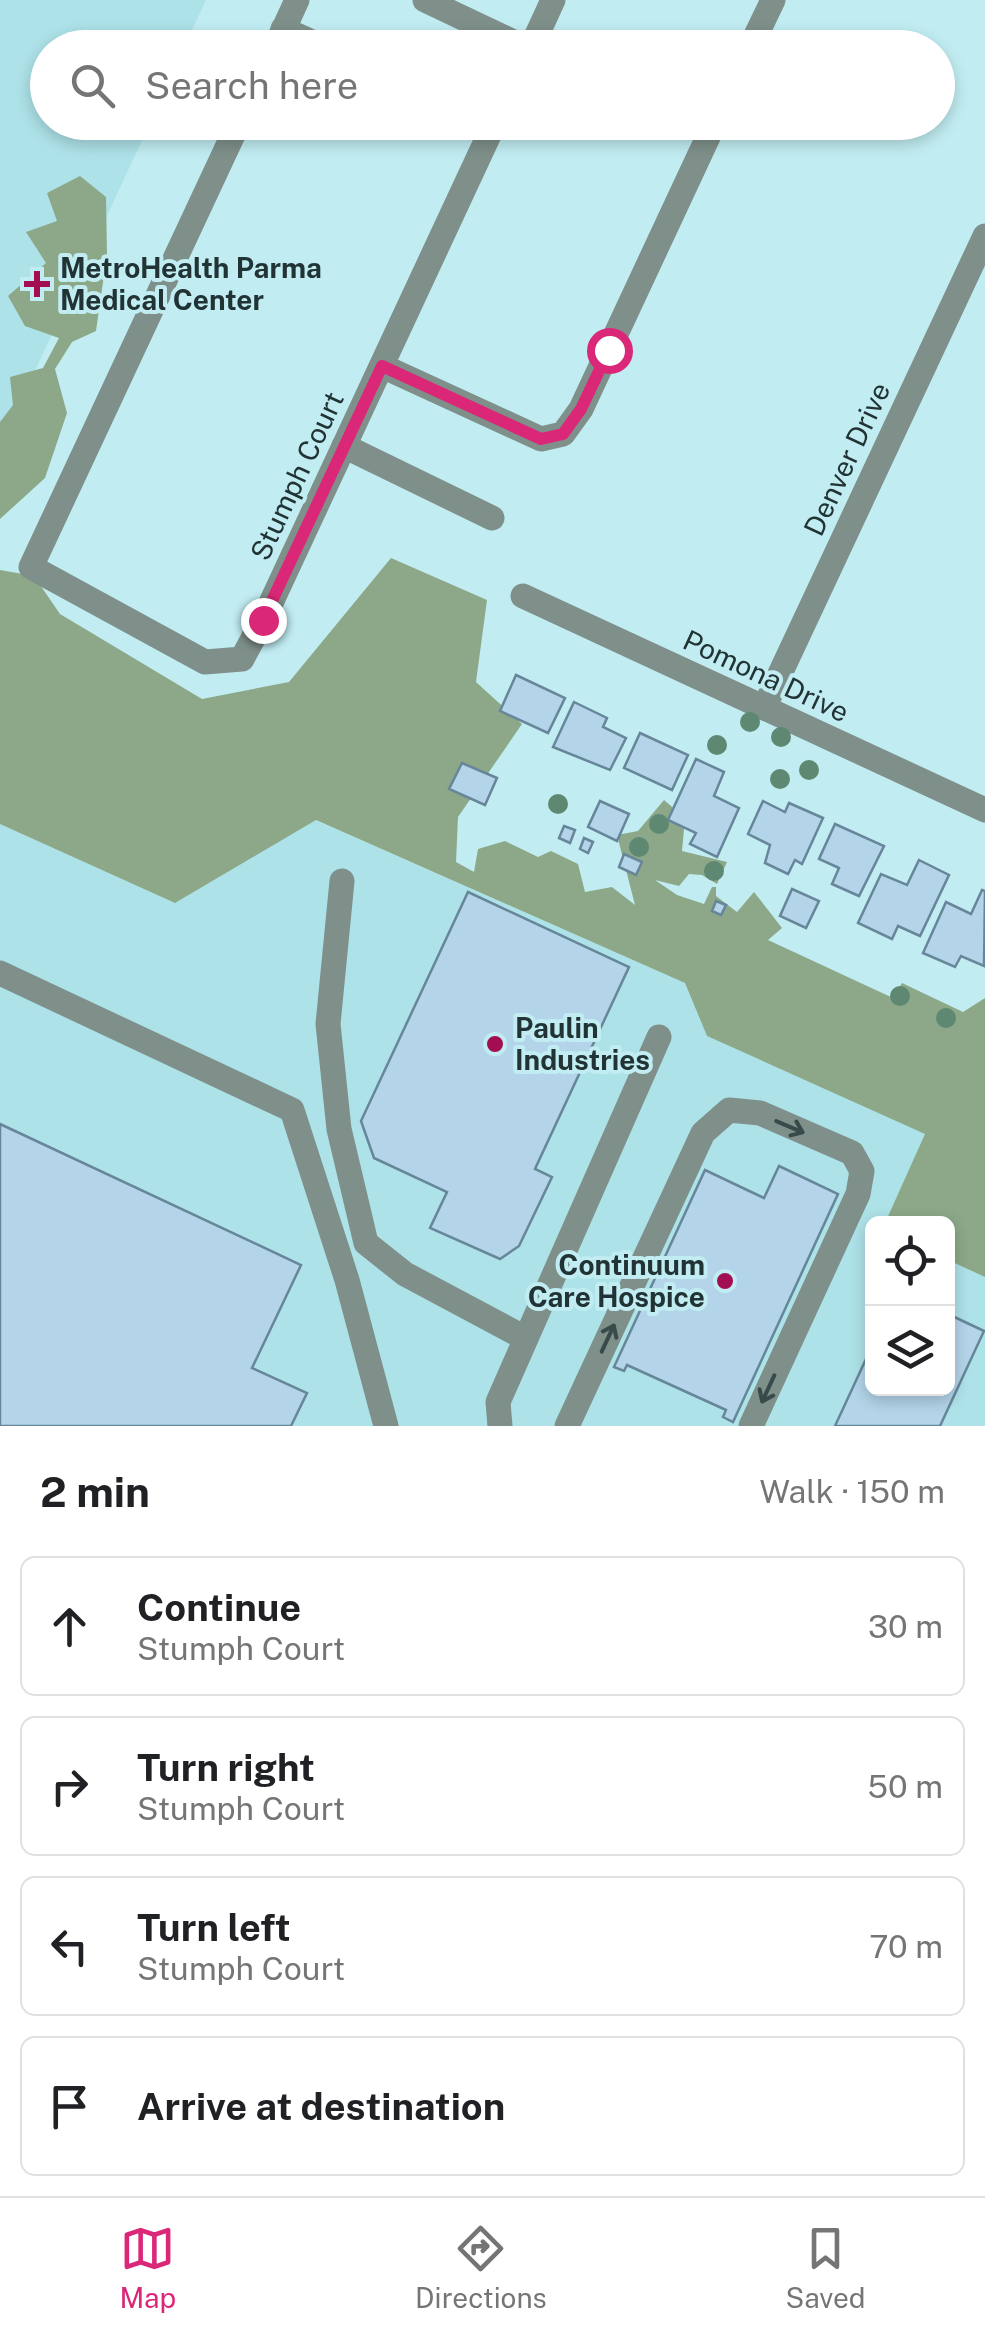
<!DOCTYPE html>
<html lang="en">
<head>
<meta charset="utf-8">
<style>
	:root { --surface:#fff; --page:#f6f6f6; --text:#202124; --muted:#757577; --line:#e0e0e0; --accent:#db2777 }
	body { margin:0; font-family:"Public Sans",sans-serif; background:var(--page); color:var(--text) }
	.controls { position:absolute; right:30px; bottom:30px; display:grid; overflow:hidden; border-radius:15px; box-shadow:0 5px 15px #0003 }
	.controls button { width:90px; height:90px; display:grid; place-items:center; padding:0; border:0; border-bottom:2px solid var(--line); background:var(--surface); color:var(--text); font:50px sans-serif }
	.stop { position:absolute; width:30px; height:30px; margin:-22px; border:8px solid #db2777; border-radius:50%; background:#fff }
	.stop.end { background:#db2777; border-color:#fff; box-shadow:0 2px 10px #0008 }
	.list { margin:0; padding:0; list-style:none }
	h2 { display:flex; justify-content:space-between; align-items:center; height:130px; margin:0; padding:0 40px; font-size:42px }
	h2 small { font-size:32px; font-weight:400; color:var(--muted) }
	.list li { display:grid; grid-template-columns:65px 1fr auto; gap:30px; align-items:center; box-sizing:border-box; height:140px; margin:0 20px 20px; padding:0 20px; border:2px solid var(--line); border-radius:15px }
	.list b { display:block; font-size:38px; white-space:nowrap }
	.list p { margin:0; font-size:32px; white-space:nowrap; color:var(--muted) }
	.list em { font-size:32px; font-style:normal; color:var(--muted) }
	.icon { flex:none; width:55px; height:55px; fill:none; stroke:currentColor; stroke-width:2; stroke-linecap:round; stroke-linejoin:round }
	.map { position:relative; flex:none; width:985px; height:1426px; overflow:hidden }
	.search { position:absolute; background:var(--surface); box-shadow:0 5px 15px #0003; left:30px; right:30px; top:30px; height:110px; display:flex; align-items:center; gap:25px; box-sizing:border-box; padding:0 35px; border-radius:55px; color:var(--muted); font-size:38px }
	.sheet { height:770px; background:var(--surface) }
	nav { display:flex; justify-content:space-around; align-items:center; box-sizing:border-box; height:140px; border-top:2px solid var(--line); background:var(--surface); font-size:28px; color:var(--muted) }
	nav a { display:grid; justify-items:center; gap:5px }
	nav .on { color:var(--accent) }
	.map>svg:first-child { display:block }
	.built { fill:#ade2e8 }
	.forest { fill:#8ca888 }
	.building { fill:#b3d4e9; stroke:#678699; stroke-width:2.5 }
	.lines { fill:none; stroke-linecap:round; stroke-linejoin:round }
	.minor { stroke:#7f908a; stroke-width:25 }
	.tree { fill:#5e8872 }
	.oneway { stroke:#394a4a }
	.route { stroke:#db2777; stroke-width:12 }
	.poi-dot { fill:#a20e51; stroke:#c1edf2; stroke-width:4 }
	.labels { text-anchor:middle; stroke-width:8; stroke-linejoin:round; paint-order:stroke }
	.poi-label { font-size:28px; font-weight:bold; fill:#223335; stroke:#c1edf2; text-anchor:start }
	.street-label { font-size:28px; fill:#223335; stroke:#c1edf2 }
</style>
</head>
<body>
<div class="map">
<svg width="985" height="1426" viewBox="0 0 985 1426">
	<rect width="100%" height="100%" fill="#c1edf2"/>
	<g class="built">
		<path d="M0,0h206l-22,47 -136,1v74l102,1 -150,323z"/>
		<path d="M315,820l370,163 22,53 219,98 -41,89 -13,1v164h76v-128l37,17v149h-985v-602l175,79z"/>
	</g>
	<g class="forest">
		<path d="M80,176l26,21 1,57 -11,77 -24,11 -17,27 12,44 -22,65 -45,41v-97l13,-17 -3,-28 33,-9 16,-30 -34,-12 -17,-30 38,-33 -20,-31 31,-11 -10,-28z"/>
		<path d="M391,558l96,42 -11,82 46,42 -64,93 -2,45 18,10 4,-23 27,-8 33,16 13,-6 27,13 7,28 27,-5 23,18 -18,-70 21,-4 26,-31 21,18 -3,33 45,11 -10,22 -15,-9 -13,-1 -10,12 -24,-6 22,15 27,9 8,-17h4v9l21,16 17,-20 28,36 -14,12 125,58 9,-15 61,29 22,-14v279l-37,-17v-36l-63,-1 40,-89 -218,-98 -22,-53 -369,-163 -141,83 -175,-79v-254l34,6 26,38 142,85 87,-17z"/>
	</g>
	<g class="building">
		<path d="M516,675l49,23 -17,35 -48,-22z"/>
		<path d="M574,702l33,16 -4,9 23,11 -16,32 -57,-23z"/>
		<path d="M640,733l48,22 -16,35 -48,-22z"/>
		<path d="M696,759l28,13 -10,24 25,12 -22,49 -27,-13 6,-11 -28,-13z"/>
		<path d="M462,763l35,15 -12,27 -36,-16z"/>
		<path d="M600,801l29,13 -12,27 -29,-14z"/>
		<path d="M763,801l22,11 4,-9 34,15 -21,46 -7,-4 -7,14 -23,-11 5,-18 -22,-11z"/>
		<path d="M835,824l49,22 -25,50 -27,-12 7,-16 -20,-9z"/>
		<path d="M564,826l11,4 -5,13 -11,-5z"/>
		<path d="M584,838l9,4 -5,11 -8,-4z"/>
		<path d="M624,854l18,8 -6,13 -17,-8z"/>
		<path d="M919,860l30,15 -29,61 -22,-10 -6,13 -34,-16 23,-49 26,11z"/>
		<path d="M792,889l27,12 -13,27 -26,-12z"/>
		<path d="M982,890l3,1 -1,75 -23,-10 -6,11 -32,-14 23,-51 25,12z"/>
		<path d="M468,892l161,75 -94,202 17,8 -33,69 -19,13 -70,-31 17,-36 -73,-34 -13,-37z"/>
		<path d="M716,901l10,4 -5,10 -9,-4z"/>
		<path d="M0,1124l301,141 -49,103 55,25 -16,33h-291z"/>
		<path d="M779,1166l59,28 -105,228 -10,-5 3,-7 -99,-45 -3,6 -10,-4 91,-197 59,28z"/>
		<path d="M948,1314l36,17 -44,95h-105l37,-80v42h76z"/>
	</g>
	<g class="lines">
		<g class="minor">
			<path d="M425,0l101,48"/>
			<path d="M283,29l42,19"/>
			<path d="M275,48l22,-48"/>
			<path d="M531,48l22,-48"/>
			<path d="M750,48l23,-48"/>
			<path d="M239,122l-208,445 174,95 37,-3 21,-39 232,-498"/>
			<path d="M382,366l159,73 22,-5 18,-25 134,-287"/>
			<path d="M344,446l148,72"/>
			<path d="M523,596l462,214"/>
			<path d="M764,708l221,-472"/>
			<path d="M342,881l-14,143 11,105 27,114 39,31 120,64"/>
			<path d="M0,973l292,137 55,170 39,146"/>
			<path d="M500,1426l-2,-24 161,-365"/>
			<path d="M567,1426l136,-293 26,-23 31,3 92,40 10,18 -4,23 -107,232"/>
		</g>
	</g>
	<g class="tree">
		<circle cx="750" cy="722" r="10"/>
		<circle cx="781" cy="737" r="10"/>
		<circle cx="717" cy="745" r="10"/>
		<circle cx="809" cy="770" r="10"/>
		<circle cx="780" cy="779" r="10"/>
		<circle cx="558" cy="804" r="10"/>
		<circle cx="659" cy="824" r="10"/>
		<circle cx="639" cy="847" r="10"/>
		<circle cx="714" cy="871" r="10"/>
		<circle cx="900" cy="996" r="10"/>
		<circle cx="946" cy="1018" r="10"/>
	</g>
	<defs><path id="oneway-shaft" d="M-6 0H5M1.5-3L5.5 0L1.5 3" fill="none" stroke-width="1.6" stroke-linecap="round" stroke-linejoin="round" transform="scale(2.5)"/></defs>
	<g class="oneway">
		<use href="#oneway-shaft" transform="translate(790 1127) rotate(23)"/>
		<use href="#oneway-shaft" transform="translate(608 1338) rotate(-65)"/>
		<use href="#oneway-shaft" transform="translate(768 1389) rotate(115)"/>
	</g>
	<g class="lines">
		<path class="route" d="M263,620l119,-254 159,73 22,-5 18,-25 28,-59"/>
	</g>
	<g class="poi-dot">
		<path d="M32 269h10v10h10v10h-10v10h-10v-10h-10v-10h10z"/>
		<circle cx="495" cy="1044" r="10"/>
		<circle cx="725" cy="1281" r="10"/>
	</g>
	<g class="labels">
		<g class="poi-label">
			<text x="60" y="278">MetroHealth Parma<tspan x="60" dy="32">Medical Center</tspan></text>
			<text x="515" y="1038">Paulin<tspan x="515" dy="32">Industries</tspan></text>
			<text x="705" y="1275" text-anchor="end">Continuum<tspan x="705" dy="32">Care Hospice</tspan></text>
		</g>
		<g class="street-label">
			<text transform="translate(847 459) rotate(-65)" y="10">Denver Drive</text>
			<text transform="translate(297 476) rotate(-65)" y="10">Stumph Court</text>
			<text transform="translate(766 676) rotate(25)" y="10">Pomona Drive</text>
		</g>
	</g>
</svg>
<div class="controls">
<button><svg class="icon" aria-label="locate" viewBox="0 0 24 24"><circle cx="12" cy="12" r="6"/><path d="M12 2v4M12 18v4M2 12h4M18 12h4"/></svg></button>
<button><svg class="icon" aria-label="layers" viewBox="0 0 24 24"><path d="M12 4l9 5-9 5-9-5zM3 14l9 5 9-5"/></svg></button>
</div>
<div class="stop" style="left:609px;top:350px"></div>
<div class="stop end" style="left:263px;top:620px"></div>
<div class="search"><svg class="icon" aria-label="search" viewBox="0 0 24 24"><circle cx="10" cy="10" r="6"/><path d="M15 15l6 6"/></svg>Search here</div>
</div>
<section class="sheet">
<h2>2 min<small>Walk · 150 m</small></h2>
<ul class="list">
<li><svg class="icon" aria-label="ahead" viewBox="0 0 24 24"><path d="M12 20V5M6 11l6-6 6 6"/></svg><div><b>Continue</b><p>Stumph Court</p></div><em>30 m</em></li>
<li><svg class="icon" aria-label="right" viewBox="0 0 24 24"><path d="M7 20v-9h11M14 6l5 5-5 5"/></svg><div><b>Turn right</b><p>Stumph Court</p></div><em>50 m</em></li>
<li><svg class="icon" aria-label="left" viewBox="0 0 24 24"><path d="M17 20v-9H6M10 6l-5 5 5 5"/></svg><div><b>Turn left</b><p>Stumph Court</p></div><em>70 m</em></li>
<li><svg class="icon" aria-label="arrive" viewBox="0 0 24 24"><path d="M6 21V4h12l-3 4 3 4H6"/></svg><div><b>Arrive at destination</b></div></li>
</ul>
</section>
<nav>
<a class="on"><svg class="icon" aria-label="map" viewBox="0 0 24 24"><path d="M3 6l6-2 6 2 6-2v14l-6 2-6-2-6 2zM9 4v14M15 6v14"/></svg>Map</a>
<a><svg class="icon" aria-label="directions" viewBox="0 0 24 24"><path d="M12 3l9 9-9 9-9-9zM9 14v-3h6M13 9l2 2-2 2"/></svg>Directions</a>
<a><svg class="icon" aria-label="saved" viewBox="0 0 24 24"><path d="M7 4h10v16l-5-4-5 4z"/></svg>Saved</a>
</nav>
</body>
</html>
